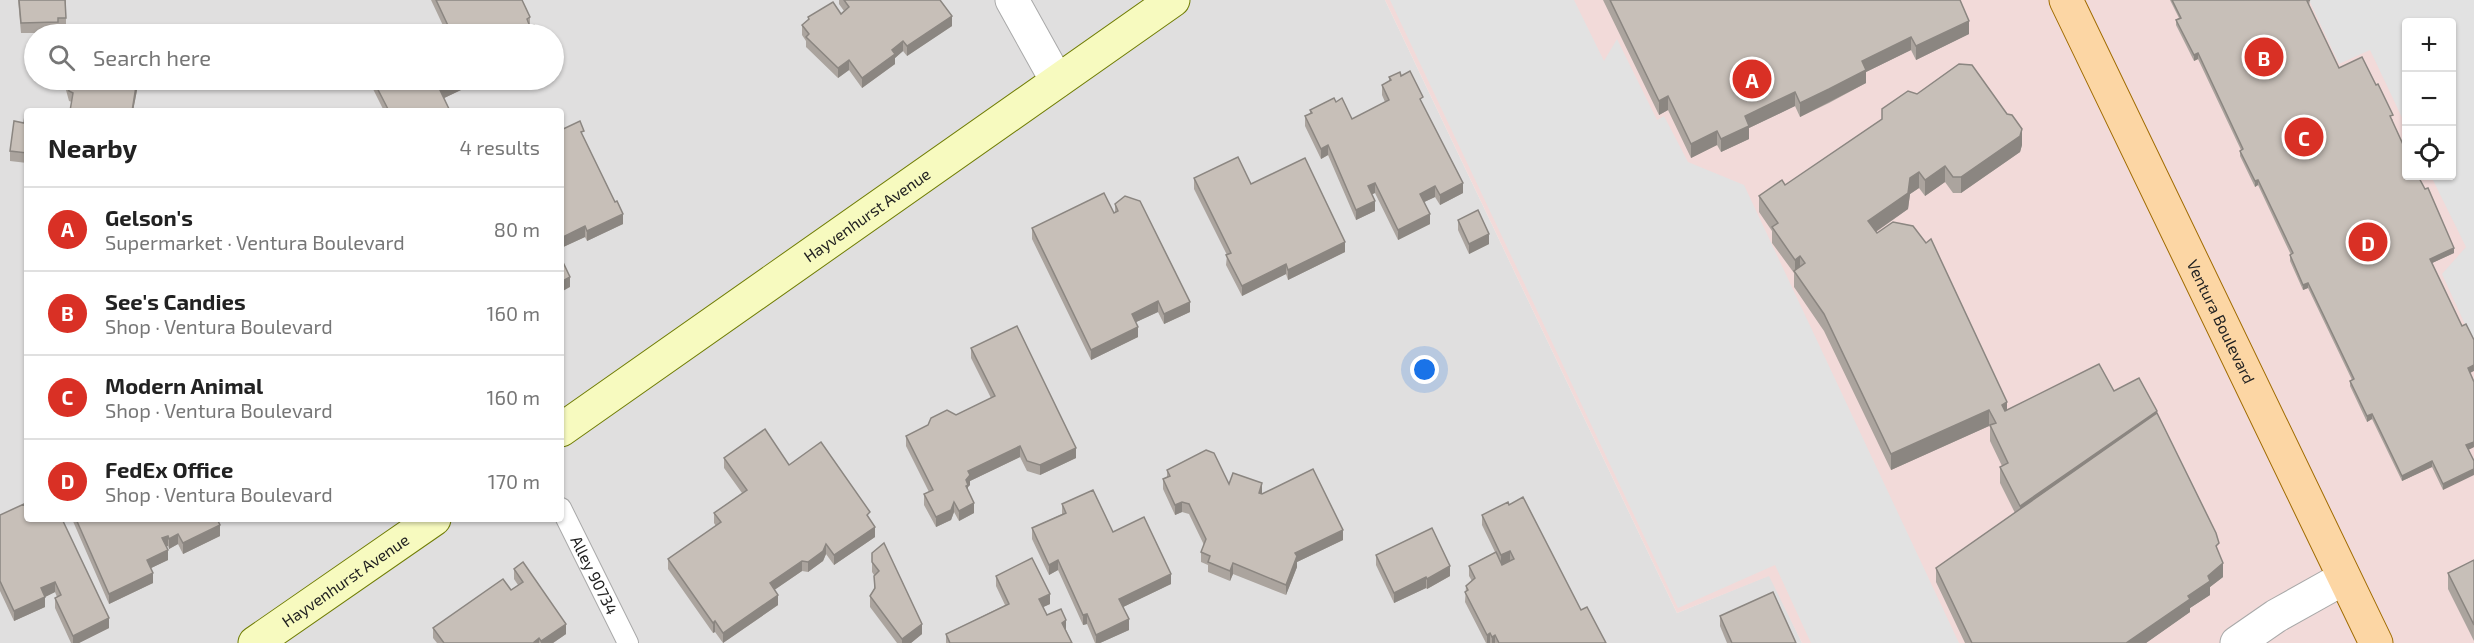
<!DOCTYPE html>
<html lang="en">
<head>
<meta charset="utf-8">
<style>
	:root { --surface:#fff; --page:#f6f6f6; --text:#222; --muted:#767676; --line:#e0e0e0; --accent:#d93025 }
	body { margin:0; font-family:"Exo 2",sans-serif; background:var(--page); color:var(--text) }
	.controls { position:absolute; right:18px; top:18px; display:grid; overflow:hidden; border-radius:6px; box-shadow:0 2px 4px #0004 }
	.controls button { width:54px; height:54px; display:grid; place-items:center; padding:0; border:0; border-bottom:2px solid var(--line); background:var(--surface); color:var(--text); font:30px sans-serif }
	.you { position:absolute; left:1425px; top:370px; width:21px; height:21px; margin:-15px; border:4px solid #fff; border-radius:50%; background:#1a73e8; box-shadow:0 0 0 9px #1a73e833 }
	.badge { display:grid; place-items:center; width:39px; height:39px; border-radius:50%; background:var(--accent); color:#fff; font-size:20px; font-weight:700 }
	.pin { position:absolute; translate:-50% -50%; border:3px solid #fff; box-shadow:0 2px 6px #0006 }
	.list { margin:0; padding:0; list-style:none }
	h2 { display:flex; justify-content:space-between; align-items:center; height:78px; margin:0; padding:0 24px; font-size:26px }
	h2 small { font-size:20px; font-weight:400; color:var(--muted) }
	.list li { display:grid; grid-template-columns:39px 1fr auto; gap:18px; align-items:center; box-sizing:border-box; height:84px; padding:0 24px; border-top:2px solid var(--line) }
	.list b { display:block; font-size:22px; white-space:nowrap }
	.list p { margin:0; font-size:20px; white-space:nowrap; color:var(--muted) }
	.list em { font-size:20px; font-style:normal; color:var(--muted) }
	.icon { flex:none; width:33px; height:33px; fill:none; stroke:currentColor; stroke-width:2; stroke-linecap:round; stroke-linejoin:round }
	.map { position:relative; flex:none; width:2474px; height:643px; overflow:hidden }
	.search { position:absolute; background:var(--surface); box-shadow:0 2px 4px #0004; left:24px; top:24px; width:540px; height:66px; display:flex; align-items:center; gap:15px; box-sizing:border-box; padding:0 21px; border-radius:33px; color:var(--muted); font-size:22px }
	.panel { position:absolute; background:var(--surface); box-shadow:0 2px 4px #0004; left:24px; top:108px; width:540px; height:414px; border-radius:6px }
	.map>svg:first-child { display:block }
	.residential { fill:#e0dfdf; fill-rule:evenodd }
	.commercial { fill:#f2dad9; fill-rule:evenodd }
	.parking { fill:#e2e2e2 }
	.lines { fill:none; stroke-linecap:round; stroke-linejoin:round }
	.service-casing { stroke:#a9a9a9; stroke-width:22 }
	.minor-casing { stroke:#a9a9a9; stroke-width:35 }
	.secondary-casing { stroke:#707d05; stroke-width:35 }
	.primary-casing { stroke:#a06b00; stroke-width:35 }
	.service { stroke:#fff; stroke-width:20 }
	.minor { stroke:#fff; stroke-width:33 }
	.secondary { stroke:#f7fabf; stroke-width:33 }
	.primary { stroke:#fcd6a4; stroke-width:33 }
	.wall { fill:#aba49e }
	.shaded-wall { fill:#8b8681 }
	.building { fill:#c7bfb8; stroke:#8b8681; stroke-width:1.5 }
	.labels { text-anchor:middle; stroke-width:6; stroke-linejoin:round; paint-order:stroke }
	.street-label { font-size:16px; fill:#222; stroke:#fff }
</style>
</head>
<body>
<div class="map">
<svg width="2474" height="643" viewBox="0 0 2474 643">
	<rect width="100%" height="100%" fill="#f2efe9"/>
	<path class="residential" d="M0,0h1385l292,613 93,-38 32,68h-1802zM34,34h520v46h-520zM27,111h534v408h-534z"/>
	<path class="commercial" d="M1385,0h1089v643h-672l-33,-67 -92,37zM2406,22h46v154h-46z"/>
	<g class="parking">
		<path d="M1390,0h184l30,61 13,-22 40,81 7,-4 24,46 56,23 215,458h-148l-36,-78 -97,43z"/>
		<path d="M2309,0h165v344l-32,-70 24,-27 -35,-71h21v-154h-46v104l-36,-76 -31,14z"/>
	</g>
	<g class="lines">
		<defs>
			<g id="service">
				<path id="s1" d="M561,508l67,135"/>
			</g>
			<g id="minor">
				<path d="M1012,0l45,81"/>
				<path d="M2237,643l39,-27 68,-38"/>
			</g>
			<g id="secondary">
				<path id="s2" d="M561,430l612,-430"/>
				<path id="s3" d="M255,643l179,-124"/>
			</g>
			<g id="primary">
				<path id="s4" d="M2066,0l310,643"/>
			</g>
		</defs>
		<use href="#service" class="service-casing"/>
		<use href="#minor" class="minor-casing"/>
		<use href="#secondary" class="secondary-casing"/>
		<use href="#primary" class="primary-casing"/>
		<use href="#service" class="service"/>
		<use href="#minor" class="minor"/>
		<use href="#secondary" class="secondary"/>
		<use href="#primary" class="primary"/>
	</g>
	<g class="wall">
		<path d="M18,0h48v28h-8v5h-37z"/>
		<path d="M431,0h91l8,17v10l8,7h-91z"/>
		<path d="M839,0h101l12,26 -45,30 -4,-5 -8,7v6l-33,24 -13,-18 -11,8 -32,-31v-6l-4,-6v-10l6,-5v-3l33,-3 3,-3 -5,-7z"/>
		<path d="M1603,0h357l9,34 -53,26 -5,-10 -45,22v11l-37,20 -29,14 -5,-11 -46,22v11l-28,13 -4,-7 -26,13 -23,-48 -9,5z"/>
		<path d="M2170,0h140l-1,6 30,62 54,52 -1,1 62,132 -22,10 38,110 4,9v65l-6,3 -25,40 -11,-23 -30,14 -30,-62 -5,3 -17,-36v-5l2,-1 -44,-92 -5,2 -13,-29v-6h1l-33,-70 -3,2 -15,-31v-5l1,-1 -43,-91 -4,2 -18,-36v-5l3,-2z"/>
		<path d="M1401,76l22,29 40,88 -23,12 -5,-8 -11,5 6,22 -32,16 -23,-47 -3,1 3,17 -19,9 -28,-65 -7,4 -16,-33v-10l5,-3v-3l26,-8 16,17 33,-17 -3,-7v-10l7,-4v-4z"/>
		<path d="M66,80l71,10 -4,21h-63l2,-9 -3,-1 -3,-11z"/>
		<path d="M373,80h109l-38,18 6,13h-66l-11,-22z"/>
		<path d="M27,116v47l-17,-2v-10z"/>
		<path d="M561,130l23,8 39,86 -36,17 -2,-4 -24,11z"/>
		<path d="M2022,145l-2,7 -59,41h-8l-8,-11 -20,14 -6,-8 -9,6 -2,15 -32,23 131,178 107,-19 43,22 62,140 4,24 -13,10v8l-20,13v4l-44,31h-181l-29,-61v-14l79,-55 -15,-30v-16l2,-1 -12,-25v-14l-1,-1 -98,44 -67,-139 -30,-44v-14l-22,-30v-12l-13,-19v-16l26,-11z"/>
		<path d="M1194,178l57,6 94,68 -57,28 -2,-6 -44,22 -16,-31 1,-10 -33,-66z"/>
		<path d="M1115,204l75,108 -26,12 -6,-12 -22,10 2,15 -47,23 -59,-121v-11l82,-15h1z"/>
		<path d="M1458,220l31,24 -20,10 -11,-24z"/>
		<path d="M971,348l105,110 -36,17 -13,-4 -7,-14 -50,24v4l-2,2v4l6,22 -15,8 -5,-9 -3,8 -15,7 -12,-22v-11l5,-2 -23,-46v-10l50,-21 35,-17 -20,-40z"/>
		<path d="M724,458l65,7 81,55 5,17 -41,28 -8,-11 -3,7 -15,11 -6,-1 -28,19 4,15 -55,38 -8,-11 -2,1 -45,-64v-10l48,-33 -2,-3v-10l28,-20 -18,-25z"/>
		<path d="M1167,470l95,23v1l81,46 -46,22v5l-11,28 -53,-21 -3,7 -22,-9v-7l-7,-3v-10l3,-7 -15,-31 -7,-2 -7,3 -12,-26v-10l4,-2z"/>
		<path d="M1062,504l51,28 58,52 -48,23 6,23 -29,13h-5l-8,-19 -4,1 -25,-55 -9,5 -17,-36v-11l30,-14z"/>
		<path d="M1509,505l72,105 25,33h-120l-21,-41 1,-16 6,-5 -3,-5v-10l26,-14 -13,-27v-10z"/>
		<path d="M27,510l82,118 -30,15h-8l-16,-35v-10l2,-1 -2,-5 -10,5v10l-31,14 -14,-30v-76z"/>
		<path d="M72,519h145l3,17 -37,18 -5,-10 -9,5 -1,-3 -2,1 2,13 -17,8 2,15 -44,21z"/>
		<path d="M872,553l50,81 -11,9h-14l-27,-36v-11l4,-7v-14l-2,-3z"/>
		<path d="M1376,555l74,21 -23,13 -1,-1 -32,15 -18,-38z"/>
		<path d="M2474,560v81l-26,-52v-16z"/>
		<path d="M514,569l52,65 -13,9h-116l-4,-5v-10l78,-38 7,-5 -4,-6z"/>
		<path d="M996,576l54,28 -7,3 4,8 19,15 6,13h-126v-9l59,-29 -9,-19z"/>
		<path d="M1720,616l76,27h-69l-7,-17z"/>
	</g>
	<g class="shaded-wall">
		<path d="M952,16v10l-45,30v-10z"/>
		<path d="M1969,21v13l-53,26v-14z"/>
		<path d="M1911,37v13l-45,22v11l-66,34v-14l62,-42z"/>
		<path d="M903,41v10l-8,7v6l-33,24v-10l30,-28z"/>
		<path d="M2198,53v6l-4,2v-6z"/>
		<path d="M849,60v10l-11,8v-10z"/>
		<path d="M137,80v10l-4,21h-1z"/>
		<path d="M461,80h21l-42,20v-10z"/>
		<path d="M1795,92v14l-46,22v11l-28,13v-13l24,-23z"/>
		<path d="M1668,96v14l-9,5v-14z"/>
		<path d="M2022,129v16l-2,7 -59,41v-16z"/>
		<path d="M1717,131v14l-26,13v-14z"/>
		<path d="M1328,145v10l-7,4v-10z"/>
		<path d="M1945,166v16l-20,14v-16z"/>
		<path d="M1919,172v16l-9,6 -2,15 -40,28v-16l42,-43z"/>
		<path d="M2258,180v5l-3,2v-6z"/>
		<path d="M1375,183v10l-7,3v-10z"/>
		<path d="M1463,183v10l-23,12v-10z"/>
		<path d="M1435,186v11l-15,7v-10z"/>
		<path d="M1375,201v10l-19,9v-10z"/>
		<path d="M623,214v10l-36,17v-10z"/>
		<path d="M1430,214v10l-32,16v-10z"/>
		<path d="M585,226v11l-24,11v-10z"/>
		<path d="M1489,234v10l-20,10v-10z"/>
		<path d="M1345,242v10l-57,28v-10z"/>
		<path d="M2454,248v5l-24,11v-5z"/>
		<path d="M1800,256v16l-5,2v-14z"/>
		<path d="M1286,264v10l-44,22v-10z"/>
		<path d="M570,277v10l-9,5v-10z"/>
		<path d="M2308,283v5l-5,2v-5z"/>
		<path d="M1158,301v11l-26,12v-10z"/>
		<path d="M1190,302v10l-26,12v-10z"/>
		<path d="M1138,327v10l-47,23v-10z"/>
		<path d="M2474,365v6l-6,3v-6z"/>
		<path d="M2007,402v16l-5,-13z"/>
		<path d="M1989,410v16l-98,44v-16z"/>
		<path d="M2157,411v16l-137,95v-16z"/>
		<path d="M2372,414v5l-5,3v-6z"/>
		<path d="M2474,442v5l-8,4v-6z"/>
		<path d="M1020,446v11l-50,24v4l-2,2v8l-2,1v-16l2,-9z"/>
		<path d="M1076,448v10l-36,17v-10z"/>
		<path d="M2432,461v6l-30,14v-5z"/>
		<path d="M2474,469v6l-31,15v-6z"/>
		<path d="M1262,483v10l-3,10v-10z"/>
		<path d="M954,502v10l-3,8 -15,7v-10z"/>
		<path d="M1182,502v10l-7,3v-10z"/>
		<path d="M974,503v10l-15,8v-10z"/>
		<path d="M220,525v11l-37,18v-11z"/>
		<path d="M875,527v10l-41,28v-10z"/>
		<path d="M1343,530v10l-46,22v5l-11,28v-10l9,-32z"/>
		<path d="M178,534v10l-9,5v-10z"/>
		<path d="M168,536v10l-6,2v-10z"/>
		<path d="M826,544v10l-3,7 -15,11v-10z"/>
		<path d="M168,550v10l-21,10v-10z"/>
		<path d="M1510,551v10l-9,4v-10z"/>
		<path d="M1058,560v10l-9,5v-10z"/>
		<path d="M802,561v10l-32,22v-10z"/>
		<path d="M1233,563v11l-3,7v-10z"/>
		<path d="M2223,563v14l-13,10v8l-20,13v4l-44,31h-20l62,-47 20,-20z"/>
		<path d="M1450,566v10l-23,13v-10z"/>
		<path d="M153,573v10l-44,21v-10z"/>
		<path d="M1171,574v10l-52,25v-10z"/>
		<path d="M1426,577v11l-32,15v-10z"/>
		<path d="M55,582v10l-10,5v10l-31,14v-10l27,-23z"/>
		<path d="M1050,594v10l-11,5v-10z"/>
		<path d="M778,595v10l-55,38v-10z"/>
		<path d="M1087,614v10l-4,1v-10z"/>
		<path d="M109,618v10l-30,15h-6v-7z"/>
		<path d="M1129,619v11l-29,13h-4v-8z"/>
		<path d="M1066,620v10l-4,3v-10z"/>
		<path d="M715,621v11l-2,1v-10z"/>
		<path d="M566,624v10l-13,9h-12v-2z"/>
		<path d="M922,624v10l-11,9h-9v-4z"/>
		<path d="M1490,633v10h-3v-8z"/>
		<path d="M1495,635v8h-3v-6z"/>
		<path d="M539,638v5h-6z"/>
	</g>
	<g class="building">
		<path d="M19,0h46l1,18h-8v4l-37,1z"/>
		<path d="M436,0h86l8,17 -3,2 3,8 4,-2 4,9h-86z"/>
		<path d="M844,0h96l12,16 -45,30 -4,-5 -11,9 3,4 -33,24 -13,-18 -11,8 -32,-31 3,-3 -7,-9 7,-6 -1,-2 25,-15 8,12 8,-7z"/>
		<path d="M1610,0h350l9,21 -53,25 -5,-9 -49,24 4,9 -37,19 -29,14 -5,-11 -50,24 4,10 -28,13 -4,-8 -26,13 -23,-48 -9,5z"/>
		<path d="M2172,0h138l-3,1 32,67 23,-11 14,28 2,-1 15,31 -3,1 16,35v25h12l7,13 3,-1 26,60 -24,11 32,67 4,-2 8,16v25l-6,3 6,14v60l-8,3 8,16v8l-31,15 -11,-23 -30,15 -30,-62 -5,2 -17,-35 4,-2 -46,-96 -5,2 -13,-30 3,-2 -35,-73 -3,1 -15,-30 3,-2 -45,-96 -4,2 -18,-35 5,-2z"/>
		<path d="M1959,64l13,1 35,49 5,1 10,14 -2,7 -59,41h-8l-8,-11 -20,14 -6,-8 -9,6 -2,15 -40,28 9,12 16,-11 20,4 13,17 5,-4 76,163 -5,3 3,6 94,-47 15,27 25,-13 18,33 -137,95 -20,-39 8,-4 -18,-38 6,-2 -7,-13 -98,44 -67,-140 -30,-43 11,-8 -5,-7 -5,4 -23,-33 6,-4 -19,-27 23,-16 3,5 97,-66v-10l26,-18 9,3z"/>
		<path d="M1410,71l13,26 -3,2 43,84 -23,12 -5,-9 -15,8 10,20 -32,16 -23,-47 -7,3 7,15 -19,9 -28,-65 -7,4 -16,-33 7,-3 -2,-3 24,-12 2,4 6,-4 10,21 37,-19 -7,-15 9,-5 -2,-3 11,-5 1,4z"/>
		<path d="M66,80h71l-5,31h-62l3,-18 -4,-2z"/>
		<path d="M373,80h88l-21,10 10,21h-61z"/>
		<path d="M25,116h2v37l-17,-2 4,-30 10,2z"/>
		<path d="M580,121l4,10 -3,1 34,70 2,-1 6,13 -36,17 -2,-5 -24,12v-108z"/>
		<path d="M1238,157l13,27 54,-26 40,84 -57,28 -2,-6 -44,22 -16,-31 5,-2 -37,-75z"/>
		<path d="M1104,193l10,20 4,-2 -3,-7 10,-8 15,5 50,101 -26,12 -6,-13 -26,13 6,13 -47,23 -59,-122z"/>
		<path d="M1478,210l11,24 -20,10 -11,-24z"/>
		<path d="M561,258l9,19 -9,5z"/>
		<path d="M1017,326l59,122 -36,17 -13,-4 -7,-15 -52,25 2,4 -4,5 2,5 -2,1 8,17 -15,8 -5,-9 -3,8 -15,7 -12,-23 9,-4 -27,-54 22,-11 3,-7 16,-8 9,5 39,-19 -24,-48z"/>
		<path d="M2157,413l59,120 3,10 -3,3 7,17 -15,13 2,5 -22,15 2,3 -64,44h-154l-36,-75z"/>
		<path d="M765,429l24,36 32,-23 49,70 -3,3 8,12 -41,28 -8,-11 -3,7 -15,11 -6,-1 -32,22 8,12 -55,38 -8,-12 -2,2 -45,-64 53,-37 -7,-9 33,-23 -23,-32z"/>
		<path d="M1206,450l8,3 15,31 4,-11 29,10 -3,10 3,1 51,-25 30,61 -48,23 2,3 -11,29 -53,-22 -3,8 -22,-9 2,-6 -9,-4 5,-13 -17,-35 -7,-2 -7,3 -12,-26 7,-3 -3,-6z"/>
		<path d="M1093,490l20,42 31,-15 27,57 -52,25 10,20 -33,16 -9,-21 -4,1 -25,-55 -9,5 -17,-37 34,-15 -4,-9z"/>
		<path d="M1523,497l58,113 6,-3 19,36h-107l-4,-8 -3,2 -2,-4 -3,2 -22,-43 3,-2 -2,-4 9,-8 -6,-12 27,-14 6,13 12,-6 -4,-8 -9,4 -19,-40 26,-13 1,3z"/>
		<path d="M24,504l3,6v9h35l47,99 -36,18 -18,-38 6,-3 -6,-13 -14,6 4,9 -31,14 -14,-30v-66z"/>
		<path d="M76,519h141l3,6 -37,18 -5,-9 -9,5 -1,-3 -6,2 6,12 -21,10 6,13 -44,21z"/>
		<path d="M1432,528l18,38 -23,13 -1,-2 -32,16 -18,-38z"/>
		<path d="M884,543l38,81 -20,15 -32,-43 5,-8 -1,-12 5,-5 -7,-9v-9z"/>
		<path d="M1032,558l18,36 -11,5 8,16 14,-6 5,11 -4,3 10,20h-122l-4,-9 63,-30 -13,-28z"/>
		<path d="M2474,560v65l-26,-52z"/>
		<path d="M523,562l43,62 -25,17 -2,-3 -6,5h-89l-11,-15 70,-49 8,11 12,-8 -9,-13z"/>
		<path d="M1773,592l23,51h-64l-12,-27z"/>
	</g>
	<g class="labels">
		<g class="street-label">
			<text dy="6" stroke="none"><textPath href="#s2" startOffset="374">Hayvenhurst Avenue</textPath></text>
			<text dy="6" stroke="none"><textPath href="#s4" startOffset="357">Ventura Boulevard</textPath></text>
			<text dy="6" stroke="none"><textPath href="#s1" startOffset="75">Alley 90734</textPath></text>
			<text dy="6" stroke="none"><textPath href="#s3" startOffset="110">Hayvenhurst Avenue</textPath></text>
		</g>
	</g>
</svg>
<div class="controls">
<button>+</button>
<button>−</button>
<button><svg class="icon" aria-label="locate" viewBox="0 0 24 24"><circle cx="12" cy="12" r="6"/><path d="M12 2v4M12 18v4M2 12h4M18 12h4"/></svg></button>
</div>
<div class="you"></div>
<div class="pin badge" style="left:1752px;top:79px">A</div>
<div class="pin badge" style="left:2264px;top:57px">B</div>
<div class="pin badge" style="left:2304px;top:137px">C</div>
<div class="pin badge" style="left:2368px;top:242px">D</div>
<div class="search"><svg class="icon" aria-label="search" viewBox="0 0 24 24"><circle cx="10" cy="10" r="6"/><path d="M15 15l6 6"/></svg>Search here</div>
<section class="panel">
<h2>Nearby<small>4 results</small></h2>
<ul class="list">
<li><span class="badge">A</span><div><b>Gelson's</b><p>Supermarket · Ventura Boulevard</p></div><em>80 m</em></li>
<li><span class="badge">B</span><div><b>See's Candies</b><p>Shop · Ventura Boulevard</p></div><em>160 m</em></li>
<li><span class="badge">C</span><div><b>Modern Animal</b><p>Shop · Ventura Boulevard</p></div><em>160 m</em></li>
<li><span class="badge">D</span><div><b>FedEx Office</b><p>Shop · Ventura Boulevard</p></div><em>170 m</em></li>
</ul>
</section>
</div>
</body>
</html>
